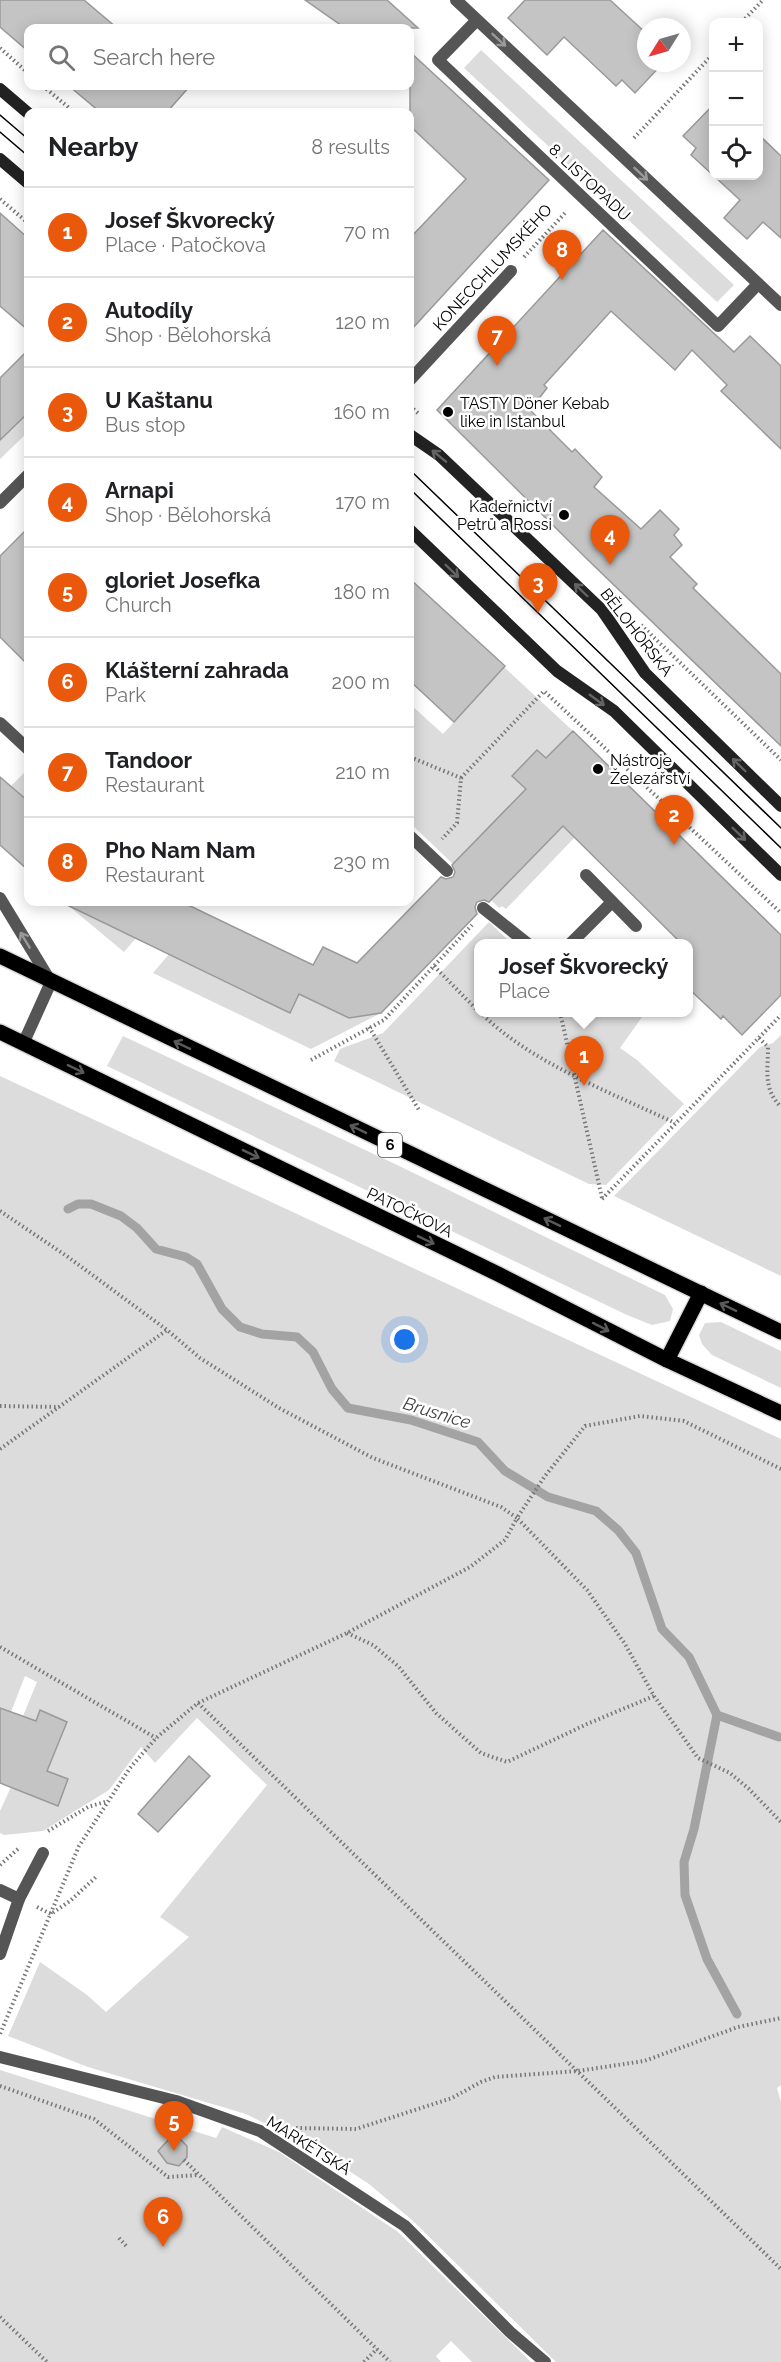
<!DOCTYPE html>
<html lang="en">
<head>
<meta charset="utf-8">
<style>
	:root { --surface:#fff; --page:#f2f2f2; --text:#202124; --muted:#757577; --line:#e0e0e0; --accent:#ea580c }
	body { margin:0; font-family:Raleway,sans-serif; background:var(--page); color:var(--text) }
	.controls { position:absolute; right:18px; top:18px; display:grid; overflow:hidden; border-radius:12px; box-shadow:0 3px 15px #0003 }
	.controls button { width:54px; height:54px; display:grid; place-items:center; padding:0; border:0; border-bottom:2px solid var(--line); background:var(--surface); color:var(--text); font:30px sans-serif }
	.compass { position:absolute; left:637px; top:18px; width:54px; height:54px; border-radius:50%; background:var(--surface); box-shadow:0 3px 15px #0003; rotate:233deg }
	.you { position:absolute; left:405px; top:1340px; width:21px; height:21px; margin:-15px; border:4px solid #fff; border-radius:50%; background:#1a73e8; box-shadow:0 0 0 9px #1a73e833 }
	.badge { display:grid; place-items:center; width:39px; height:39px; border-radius:50%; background:var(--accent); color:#fff; font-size:20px; font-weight:700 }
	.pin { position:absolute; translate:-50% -50px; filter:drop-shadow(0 2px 3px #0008) }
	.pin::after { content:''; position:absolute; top:32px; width:21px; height:18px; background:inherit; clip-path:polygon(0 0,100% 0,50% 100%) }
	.popup { position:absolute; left:474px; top:939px; width:219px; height:78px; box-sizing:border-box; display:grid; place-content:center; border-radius:12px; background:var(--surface); filter:drop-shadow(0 2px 4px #0005); font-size:20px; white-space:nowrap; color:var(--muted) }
	.popup b { font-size:22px; color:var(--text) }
	.popup::after { content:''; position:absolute; left:50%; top:100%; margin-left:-12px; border:12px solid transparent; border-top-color:var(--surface) }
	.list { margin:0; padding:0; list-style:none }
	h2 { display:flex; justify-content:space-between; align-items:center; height:78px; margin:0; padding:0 24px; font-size:26px }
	h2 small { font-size:20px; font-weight:400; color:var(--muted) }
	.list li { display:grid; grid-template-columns:39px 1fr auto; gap:18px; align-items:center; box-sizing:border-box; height:90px; padding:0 24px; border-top:2px solid var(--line) }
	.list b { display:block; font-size:22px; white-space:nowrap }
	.list p { margin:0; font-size:20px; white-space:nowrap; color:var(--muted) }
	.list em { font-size:20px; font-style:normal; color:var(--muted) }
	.icon { flex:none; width:33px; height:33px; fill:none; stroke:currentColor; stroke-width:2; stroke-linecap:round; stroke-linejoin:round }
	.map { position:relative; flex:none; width:781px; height:2362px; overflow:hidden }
	.search { position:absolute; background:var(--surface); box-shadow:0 3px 15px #0003; left:24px; top:24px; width:390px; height:66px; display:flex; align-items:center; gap:15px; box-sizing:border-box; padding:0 21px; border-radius:12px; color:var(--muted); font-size:22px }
	.panel { position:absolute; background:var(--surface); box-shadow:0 3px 15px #0003; left:24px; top:108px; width:390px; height:798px; border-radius:12px }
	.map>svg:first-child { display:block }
	.green { fill:#dcdcdc }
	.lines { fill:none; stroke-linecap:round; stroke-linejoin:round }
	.stream { stroke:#a3a3a3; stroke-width:9 }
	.building { fill:#c4c4c4; stroke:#999; stroke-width:1.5 }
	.primary-casing { stroke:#dbdbdb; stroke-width:18 }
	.path { stroke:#777; stroke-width:4; stroke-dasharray:1.5 3; stroke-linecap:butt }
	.lane { stroke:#555; stroke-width:12 }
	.street { stroke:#555; stroke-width:12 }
	.secondary { stroke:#222; stroke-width:12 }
	.primary { stroke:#000; stroke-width:15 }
	.tram { stroke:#000; stroke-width:1.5 }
	.oneway { stroke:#999 }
	.oneway2 { stroke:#646464 }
	.oneway3 { stroke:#595959 }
	.poi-dot { fill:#000; stroke:#fff; stroke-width:2 }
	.labels { text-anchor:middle; stroke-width:5; stroke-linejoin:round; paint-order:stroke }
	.shield { fill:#fff; stroke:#4c4c4c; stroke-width:1.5 }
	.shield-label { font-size:15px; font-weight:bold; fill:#000 }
	.street-label { font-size:16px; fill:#000; stroke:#fff }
	.poi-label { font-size:16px; fill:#000; stroke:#fff; text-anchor:start }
	.water-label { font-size:18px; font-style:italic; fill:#444; stroke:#fff }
</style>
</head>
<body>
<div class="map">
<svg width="781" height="2362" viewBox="0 0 781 2362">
	<rect width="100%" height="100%" fill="#fff"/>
	<g class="green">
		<path d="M481,50l253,235 -17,17 -253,-234z"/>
		<path d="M28,408v24l-28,27v-19l26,-25 -2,-2z"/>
		<path d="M504,667l69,64 -27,27 -9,-8 -24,25 13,14 -73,75 -43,-41v-119l33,30z"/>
		<path d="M28,769v32l-17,-15z"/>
		<path d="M563,826l12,11 -69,72 -4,-3 -3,2 -8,-8z"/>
		<path d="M64,902h12l16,13 44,23 -12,14z"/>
		<path d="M489,922l22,21 -32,1v68l157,1 6,4 -22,31 17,12 47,44 -78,81 -17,-1 -255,-123 6,-12 43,-16z"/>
		<path d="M169,954l121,59 9,-19 50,24 32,-5 -70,36 -158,-76z"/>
		<path d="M781,1035v241l-167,-80 146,-149 13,-4z"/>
		<path d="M123,1036l272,128 270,131 8,14 -3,12 -18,4 -25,-10 -520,-249z"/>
		<path d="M0,1076l781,363v646l-4,3 4,14v260h-225l-144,-142 -43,-36 -57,-37 -66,-33 -158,-47 -80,-31 32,-74 47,33 19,17 83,-75 -29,-20 107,-132 -70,-67 -42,45 -14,-16 -32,43 -66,41 -39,4 -4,-2v-22l11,-24 46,19 11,-27 -21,-8 20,-49 -26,-11 -12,26 -6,-21 14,-34 -12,-6 -14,36 -11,-5z"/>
		<path d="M721,1322l60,29v37l-69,-33 -10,-11 -3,-9 6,-12z"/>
		<path d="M0,2070l216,68 6,-11 57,25 119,80 133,130h-59l-21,-21 -15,15 5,6h-441z"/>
	</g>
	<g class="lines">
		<g class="stream">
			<path d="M68,1209l10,-5h13l30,12 16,12 19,21 30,8 11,7 25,45 18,18 22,7 35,3 16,15 19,37 16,19 63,12 67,22 27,29 43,26 48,14 22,19 18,23 26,76 27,28 28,58 62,22"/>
			<path d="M717,1715l-23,114 -10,33 1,33 22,64 30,55"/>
		</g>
	</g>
	<g class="building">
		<path d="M0,0h84l33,28h-89v23l-28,-24z"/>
		<path d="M305,0h82l31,28h-73z"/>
		<path d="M525,0h85l36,33v30h17l-28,30 -13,-13 -6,6 -52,-49 -17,18 -39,-37z"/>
		<path d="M410,52l139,128 -139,151v-93l56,-59 -56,-53z"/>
		<path d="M69,86h121l-23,26h-67z"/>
		<path d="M714,104v72l-23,-21 5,-7 -13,-12z"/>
		<path d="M759,135l22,21v82l-18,-16 -16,17 -23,-21 16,-18 -26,-24h45z"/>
		<path d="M0,213l28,25v92l-28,-24z"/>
		<path d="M603,230l131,122 16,-16 31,30v83l-60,-58 6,-6 -35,-35 -17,20 -64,-59 -67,74 3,3 -17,22 42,42 3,-3 27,28 -8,10 47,42 19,-19 19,19 -5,6 8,10 -12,12 27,27 -4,4 88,86v72l-193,-186 -151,-150z"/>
		<path d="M28,350v63l-28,27v-62z"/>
		<path d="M28,528v137l-28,-28v-81z"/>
		<path d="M410,579l95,87 -51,56 -44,-41z"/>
		<path d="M573,731l208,204v60l-39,40 -19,-19 -2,3 -32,-30v-45h-7l-119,-118 -74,76 -5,-2 -7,2 -2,5 2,7 -96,99 -32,5 -50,-24 -9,19 -229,-111h121l131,63 10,-18 34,16 84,-86 5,2 7,-2 2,-5 -3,-7 74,-76 -14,-13 25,-26 9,8z"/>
		<path d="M0,777l28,24v69l-28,-25z"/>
		<path d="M0,1708l36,13 4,-11 27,12 -20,49 21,8 -10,27 -58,-23z"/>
		<path d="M189,1756l21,20 -52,56 -20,-18z"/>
		<path d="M170,2138l10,1 7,7v11l-8,9 -12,-3 -9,-12z"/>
	</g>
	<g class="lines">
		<defs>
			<g id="primary">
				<path d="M0,956l781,376"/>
				<path d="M0,1032l498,242 169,86 114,53"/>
				<path d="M667,1360l34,-67"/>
			</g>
		</defs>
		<use href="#primary" class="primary-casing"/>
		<g class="path">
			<path d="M742,22l21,-22"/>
			<path d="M0,48l28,25"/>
			<path d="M43,86l31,26"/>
			<path d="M634,138l80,-85"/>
			<path d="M0,199l28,24"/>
			<path d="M524,257l42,-45"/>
			<path d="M410,406l8,7"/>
			<path d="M641,625l140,135"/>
			<path d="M545,692l236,221"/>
			<path d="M410,757l51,21 -4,45 -15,16"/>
			<path d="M461,778l83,-87"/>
			<path d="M434,966l45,46"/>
			<path d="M480,1012c49,50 132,81 195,111"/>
			<path d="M560,1012l42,186"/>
			<path d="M369,1027l50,83"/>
			<path d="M759,1038l9,9c0,24 -5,42 13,60"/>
			<path d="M311,1060l73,-40 88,-95"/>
			<path d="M602,1199l179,-184"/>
			<path d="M0,1211l68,46 99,73 33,28 79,50 94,50 128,49 16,11 -12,22 -35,27 -123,66 -149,70 -42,35 -26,30 -51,78 -79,188"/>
			<path d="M0,1406l59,1"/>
			<path d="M0,1449l167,-119"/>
			<path d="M781,1469l-97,-48 -44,-5 -55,10 -40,50 -28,42 70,72 38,54 29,52 44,62 32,15 19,16 32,33"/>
			<path d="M347,1633l26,12 25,21 38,47 45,40 26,9 80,-38 67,-28"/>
			<path d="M0,1647l156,91"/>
			<path d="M198,1703l583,566"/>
			<path d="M48,1831l40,-24 20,-6"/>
			<path d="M0,1865l18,-16"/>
			<path d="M37,1907l14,7 19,-13 26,-24"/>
			<path d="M0,2086l94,33 74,58 30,-2"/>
			<path d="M296,2128l60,1 96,-31 29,-16 14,-5 83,-6 66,-10 94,-34 43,-9"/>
			<path d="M184,2160l206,202"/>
			<path d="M119,2238l9,10"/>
			<path d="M0,2317l47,45"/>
			<path d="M364,2362l13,-13"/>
		</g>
		<g class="lane">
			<path d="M0,723l28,26"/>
			<path d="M410,836l37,35"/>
			<path d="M586,875l50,51"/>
			<path d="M483,908l45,36"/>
			<path d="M570,944l42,-42"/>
			<path d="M0,2057l176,44 84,30 145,95 105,106 35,30"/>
		</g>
		<g class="street">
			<path d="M456,0l325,305"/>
			<path d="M477,20l-39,40 280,266 40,-42"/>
			<path d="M410,380l101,-109"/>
			<path d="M0,503l28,-28"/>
			<path d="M0,898l51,84 -28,62"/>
			<path d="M0,1890l19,9"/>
			<path d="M0,1954l19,-55 24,-46"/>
		</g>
		<g class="secondary">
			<path d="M0,89l28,24"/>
			<path d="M0,159l28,24"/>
			<path d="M410,435l29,20 163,155 43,63 136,133"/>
			<path d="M410,530l147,141 57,40 167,164"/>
		</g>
		<use href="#primary" class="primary"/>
		<g class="tram">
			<path d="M0,115l28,24"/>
			<path d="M0,132l28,24"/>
			<path d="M410,470l371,358"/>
			<path d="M410,489l371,359"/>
		</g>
	</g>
	<defs><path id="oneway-shaft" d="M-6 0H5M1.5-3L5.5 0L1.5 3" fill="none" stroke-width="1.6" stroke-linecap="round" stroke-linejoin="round" transform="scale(1.5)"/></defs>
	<g class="oneway">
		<use href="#oneway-shaft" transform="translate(499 40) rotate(43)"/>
		<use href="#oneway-shaft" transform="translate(641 174) rotate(43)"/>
		<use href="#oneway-shaft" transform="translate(25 940) rotate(-121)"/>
	</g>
	<g class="oneway2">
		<use href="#oneway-shaft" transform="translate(439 456) rotate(-141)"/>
		<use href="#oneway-shaft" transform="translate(452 571) rotate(44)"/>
		<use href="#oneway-shaft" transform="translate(581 590) rotate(-136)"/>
		<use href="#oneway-shaft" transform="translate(597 700) rotate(36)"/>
		<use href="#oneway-shaft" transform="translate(739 765) rotate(-136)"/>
		<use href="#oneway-shaft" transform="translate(739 834) rotate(44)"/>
	</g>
	<g class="oneway3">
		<use href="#oneway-shaft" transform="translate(182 1045) rotate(-154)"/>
		<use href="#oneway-shaft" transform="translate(76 1069) rotate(26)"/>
		<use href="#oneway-shaft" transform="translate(358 1129) rotate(-154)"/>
		<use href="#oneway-shaft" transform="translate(251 1154) rotate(26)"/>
		<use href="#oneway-shaft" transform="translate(552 1222) rotate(-154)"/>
		<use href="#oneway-shaft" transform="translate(426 1240) rotate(26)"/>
		<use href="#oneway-shaft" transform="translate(728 1307) rotate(-154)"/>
		<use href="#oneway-shaft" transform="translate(601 1327) rotate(27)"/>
	</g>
	<g class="poi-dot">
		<circle cx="448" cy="412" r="6"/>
		<circle cx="564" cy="515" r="6"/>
		<circle cx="598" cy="769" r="6"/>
	</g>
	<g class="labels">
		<rect class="shield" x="378" y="1133" width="24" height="24" rx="4.5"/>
		<g class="shield-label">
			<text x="390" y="1150">6</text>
		</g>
		<g class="street-label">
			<text transform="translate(590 182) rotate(43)" y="6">8. LISTOPADU</text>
			<text transform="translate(492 267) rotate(-47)" y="6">KONECCHLUMSKÉHO</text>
			<text transform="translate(637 632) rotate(52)" y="6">BĚLOHORSKÁ</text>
			<text transform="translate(410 1212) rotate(26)" y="6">PATOČKOVA</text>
			<text transform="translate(309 2145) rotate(32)" y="6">MARKÉTSKÁ</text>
		</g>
		<g class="poi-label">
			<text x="460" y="409">TASTY Döner Kebab<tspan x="460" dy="18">like in Istanbul</tspan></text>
			<text x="552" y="512" text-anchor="end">Kadeřnictví<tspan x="552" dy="18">Petrů a Rossi</tspan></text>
			<text x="610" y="766">Nástroje<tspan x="610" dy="18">Železářství</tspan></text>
		</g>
		<g class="water-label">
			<text transform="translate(437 1413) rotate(17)" y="6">Brusnice</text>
		</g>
	</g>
</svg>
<div class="controls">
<button>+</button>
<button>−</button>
<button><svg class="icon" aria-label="locate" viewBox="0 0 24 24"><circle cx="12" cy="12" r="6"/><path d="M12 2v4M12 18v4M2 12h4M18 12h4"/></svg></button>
</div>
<svg class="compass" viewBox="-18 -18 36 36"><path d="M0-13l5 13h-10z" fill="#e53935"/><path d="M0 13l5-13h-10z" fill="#757577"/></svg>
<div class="you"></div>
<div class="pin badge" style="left:584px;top:1086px">1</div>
<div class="popup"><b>Josef Škvorecký</b>Place</div>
<div class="pin badge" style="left:674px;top:845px">2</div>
<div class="pin badge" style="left:538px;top:613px">3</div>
<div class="pin badge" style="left:610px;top:565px">4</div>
<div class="pin badge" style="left:174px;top:2151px">5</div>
<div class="pin badge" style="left:163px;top:2247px">6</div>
<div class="pin badge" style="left:497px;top:366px">7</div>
<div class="pin badge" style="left:562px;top:280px">8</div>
<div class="search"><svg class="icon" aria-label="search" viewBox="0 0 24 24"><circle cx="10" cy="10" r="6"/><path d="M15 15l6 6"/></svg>Search here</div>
<section class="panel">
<h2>Nearby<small>8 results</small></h2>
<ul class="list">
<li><span class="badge">1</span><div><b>Josef Škvorecký</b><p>Place · Patočkova</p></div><em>70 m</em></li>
<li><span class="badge">2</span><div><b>Autodíly</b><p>Shop · Bělohorská</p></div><em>120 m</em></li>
<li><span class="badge">3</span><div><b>U Kaštanu</b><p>Bus stop</p></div><em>160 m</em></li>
<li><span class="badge">4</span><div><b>Arnapi</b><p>Shop · Bělohorská</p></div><em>170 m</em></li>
<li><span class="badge">5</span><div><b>gloriet Josefka</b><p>Church</p></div><em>180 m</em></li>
<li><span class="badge">6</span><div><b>Klášterní zahrada</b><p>Park</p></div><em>200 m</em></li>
<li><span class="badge">7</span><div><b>Tandoor</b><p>Restaurant</p></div><em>210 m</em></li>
<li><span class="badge">8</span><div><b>Pho Nam Nam</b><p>Restaurant</p></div><em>230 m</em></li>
</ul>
</section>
</div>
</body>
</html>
